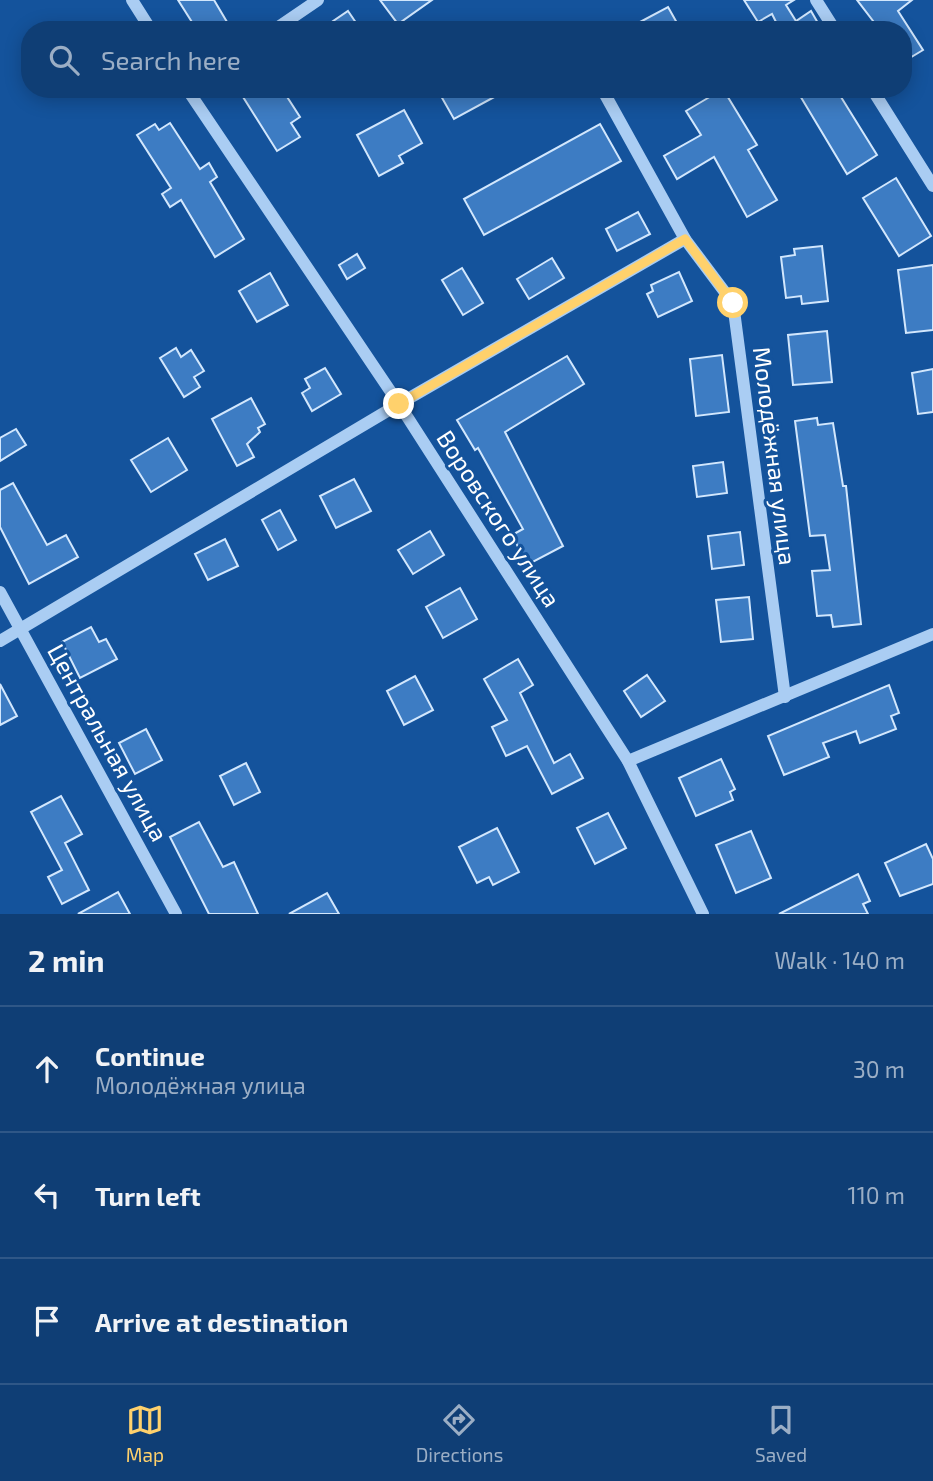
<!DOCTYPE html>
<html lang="en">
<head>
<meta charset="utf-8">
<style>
	:root { --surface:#0f3e75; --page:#1d497d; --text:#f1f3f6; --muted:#9baec5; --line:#2f5787; --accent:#ffd16c }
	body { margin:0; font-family:"Exo 2",sans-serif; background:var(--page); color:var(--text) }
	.stop { position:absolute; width:21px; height:21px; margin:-16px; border:5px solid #ffd16c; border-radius:50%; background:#fff }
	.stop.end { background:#ffd16c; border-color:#fff; box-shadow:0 2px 7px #0008 }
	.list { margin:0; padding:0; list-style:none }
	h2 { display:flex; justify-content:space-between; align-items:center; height:91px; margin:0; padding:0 28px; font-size:30px }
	h2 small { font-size:23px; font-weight:400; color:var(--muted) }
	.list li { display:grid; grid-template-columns:46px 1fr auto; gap:21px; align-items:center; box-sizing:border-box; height:126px; padding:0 28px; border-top:2px solid var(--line) }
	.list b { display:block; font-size:26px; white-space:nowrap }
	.list p { margin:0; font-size:23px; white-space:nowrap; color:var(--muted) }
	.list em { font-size:23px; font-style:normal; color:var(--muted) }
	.icon { flex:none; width:38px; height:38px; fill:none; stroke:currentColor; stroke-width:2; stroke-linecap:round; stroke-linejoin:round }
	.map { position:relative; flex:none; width:933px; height:914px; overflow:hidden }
	.search { position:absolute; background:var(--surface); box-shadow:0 4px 18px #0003; left:21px; right:21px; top:21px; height:77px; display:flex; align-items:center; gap:18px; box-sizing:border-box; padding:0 24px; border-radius:28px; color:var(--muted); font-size:26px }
	.sheet { height:469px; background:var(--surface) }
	nav { display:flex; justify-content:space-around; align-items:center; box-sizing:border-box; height:98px; border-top:2px solid var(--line); background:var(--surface); font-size:19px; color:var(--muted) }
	nav a { display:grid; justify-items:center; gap:4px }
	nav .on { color:var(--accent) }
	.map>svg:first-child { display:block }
	.building { fill:#3d7cc3; stroke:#d2e7fd; stroke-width:2 }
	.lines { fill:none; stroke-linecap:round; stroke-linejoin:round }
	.minor { stroke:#aacdf3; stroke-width:12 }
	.route { stroke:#ffd16c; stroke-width:9 }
	.labels { text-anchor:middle; stroke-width:6; stroke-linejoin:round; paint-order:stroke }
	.street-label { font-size:24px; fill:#fff; stroke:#14539c }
</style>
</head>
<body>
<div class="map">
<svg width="933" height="914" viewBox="0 0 933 914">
	<rect width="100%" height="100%" fill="#14539c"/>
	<g class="building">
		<path d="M178,0h36l13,22 -13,8h-17z"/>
		<path d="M380,0h52l-34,24z"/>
		<path d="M744,0h50l-8,5 10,16 15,-10 11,19h-42l-8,-16 -14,8z"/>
		<path d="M857,0h55l-14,11 25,39 -20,12v-32h-23z"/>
		<path d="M668,7l13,23h-56z"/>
		<path d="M348,11l13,19h-41z"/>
		<path d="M238,89h44l18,28 -9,6 9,14 -23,14z"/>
		<path d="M437,89h72l-55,30z"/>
		<path d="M723,89l34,56 -9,5 29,50 -30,17 -33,-60 -37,22 -13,-23 37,-21 -15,-24z"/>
		<path d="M796,89h40l41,66 -30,19z"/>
		<path d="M404,110l18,33 -23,13 4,7 -24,13 -22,-41z"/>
		<path d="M170,123l30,46 9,-6 8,14 -7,5 34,57 -29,18 -34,-57 -11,7 -8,-13 9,-6 -34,-53 18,-11 4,6z"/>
		<path d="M600,124l21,37 -137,74 -20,-36z"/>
		<path d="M896,178l35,58 -32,20 -36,-58z"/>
		<path d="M638,212l12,22 -33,17 -11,-22z"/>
		<path d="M822,246l6,55 -26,3 -1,-8 -15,2 -5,-41 14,-2 -1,-6z"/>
		<path d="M357,254l8,14 -18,11 -8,-14z"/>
		<path d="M552,258l12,20 -35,21 -12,-20z"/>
		<path d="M933,265v65l-27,3 -8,-63z"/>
		<path d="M462,268l21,35 -20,12 -21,-35z"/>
		<path d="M679,272l13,29 -34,16 -11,-23 6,-3 -2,-6z"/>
		<path d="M270,273l18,32 -31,17 -18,-31z"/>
		<path d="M827,331l5,51 -39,3 -5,-50z"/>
		<path d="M176,348l5,9 10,-7 13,21 -10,6 6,10 -16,10 -24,-39z"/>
		<path d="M722,355l7,57 -33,4 -6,-57z"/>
		<path d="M567,356l17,28 -79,48 58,114 -36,19 -15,-30 11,-6 -45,-81 -3,2 -18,-30z"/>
		<path d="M325,368l16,26 -29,17 -10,-18 8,-5 -5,-9z"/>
		<path d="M933,369v43l-15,2 -6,-41z"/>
		<path d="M251,398l14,26 -7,4 2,4 -13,12 7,13 -17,9 -25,-47z"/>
		<path d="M817,418l1,7 15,-2 10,63h3l15,138 -28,3 -2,-12 -14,1 -5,-45 18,-1 -5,-35 -15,1 -15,-115z"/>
		<path d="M16,429l10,16 -26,16v-23z"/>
		<path d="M168,438l19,32 -36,22 -20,-32z"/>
		<path d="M723,462l4,31 -30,4 -4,-31z"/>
		<path d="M354,479l17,32 -35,17 -16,-32z"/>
		<path d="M13,483l34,62 19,-10 12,22 -49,27 -29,-57v-37z"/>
		<path d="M280,510l16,30 -18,10 -16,-30z"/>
		<path d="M430,531l14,24 -31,19 -15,-24z"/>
		<path d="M740,532l4,33 -32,4 -4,-33z"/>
		<path d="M225,539l13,27 -30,14 -13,-26z"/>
		<path d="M460,588l17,31 -34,19 -17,-31z"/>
		<path d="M749,597l4,42 -32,3 -5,-42z"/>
		<path d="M91,627l8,15 7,-3 11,20 -37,19 -18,-36z"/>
		<path d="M518,659l15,26 -13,8 34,70 16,-9 13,24 -31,16 -25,-48 -21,10 -14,-29 15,-7 -23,-41z"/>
		<path d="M647,675l18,26 -24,16 -17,-26z"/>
		<path d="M415,676l18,34 -29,15 -17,-34z"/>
		<path d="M0,684l17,32 -17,9z"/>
		<path d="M889,685l10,28 -8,3 5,13 -36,14 -4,-12 -33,12 6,14 -45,18 -16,-39z"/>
		<path d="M146,729l16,31 -27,14 -16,-31z"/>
		<path d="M721,759l14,30 -5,3 3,8 -37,16 -17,-38z"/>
		<path d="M246,763l14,29 -26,13 -14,-29z"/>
		<path d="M61,796l21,38 -17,9 24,47 -27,14 -14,-27 14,-7 -31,-58z"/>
		<path d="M608,813l18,35 -31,16 -18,-36z"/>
		<path d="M199,822l24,45 11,-5 24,52h-49l-39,-77z"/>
		<path d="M497,828l22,44 -26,13 -4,-8 -12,6 -18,-36z"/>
		<path d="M751,831l20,47 -35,15 -20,-48z"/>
		<path d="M926,844l7,15v25l-33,12 -15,-33z"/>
		<path d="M858,874l12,27 -7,3 5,10h-89z"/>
		<path d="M118,892l12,22h-52z"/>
		<path d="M327,893l12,21h-50z"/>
	</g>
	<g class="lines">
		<g class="minor">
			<path d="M132,0l19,30"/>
			<path d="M816,0l19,30"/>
			<path d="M274,30l44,-30"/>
			<path d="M187,89l212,315 229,357 75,153"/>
			<path d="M602,89l83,150 48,64 52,394"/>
			<path d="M872,89l61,97"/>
			<path d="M0,592l176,322"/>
			<path d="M0,641l399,-237 286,-165"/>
			<path d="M628,761l305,-127"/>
		</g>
	</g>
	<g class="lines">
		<path class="route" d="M399,404l286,-165 48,64"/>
	</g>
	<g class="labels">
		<g class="street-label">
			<text transform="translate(774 456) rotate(83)" y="8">Молодёжная улица</text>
			<text transform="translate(498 519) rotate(57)" y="8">Воровского улица</text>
			<text transform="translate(107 743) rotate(61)" y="8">Центральная улица</text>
		</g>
	</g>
</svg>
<div class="stop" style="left:733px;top:303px"></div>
<div class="stop end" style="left:399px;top:404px"></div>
<div class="search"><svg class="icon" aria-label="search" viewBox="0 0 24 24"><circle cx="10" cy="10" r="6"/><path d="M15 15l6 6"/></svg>Search here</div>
</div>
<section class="sheet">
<h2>2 min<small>Walk · 140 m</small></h2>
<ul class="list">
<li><svg class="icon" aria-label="ahead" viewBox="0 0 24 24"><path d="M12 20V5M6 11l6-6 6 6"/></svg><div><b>Continue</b><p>Молодёжная улица</p></div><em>30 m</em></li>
<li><svg class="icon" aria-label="left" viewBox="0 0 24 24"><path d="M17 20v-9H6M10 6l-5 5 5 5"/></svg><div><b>Turn left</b></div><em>110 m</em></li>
<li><svg class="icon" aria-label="arrive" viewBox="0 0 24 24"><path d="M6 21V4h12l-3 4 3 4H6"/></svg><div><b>Arrive at destination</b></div></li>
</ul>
</section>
<nav>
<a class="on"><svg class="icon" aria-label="map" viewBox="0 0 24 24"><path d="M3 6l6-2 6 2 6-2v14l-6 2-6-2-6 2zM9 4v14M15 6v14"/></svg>Map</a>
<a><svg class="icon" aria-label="directions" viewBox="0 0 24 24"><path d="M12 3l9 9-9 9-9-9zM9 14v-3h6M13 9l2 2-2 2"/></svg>Directions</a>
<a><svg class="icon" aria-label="saved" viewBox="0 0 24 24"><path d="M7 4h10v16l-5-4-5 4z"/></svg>Saved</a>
</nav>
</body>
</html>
